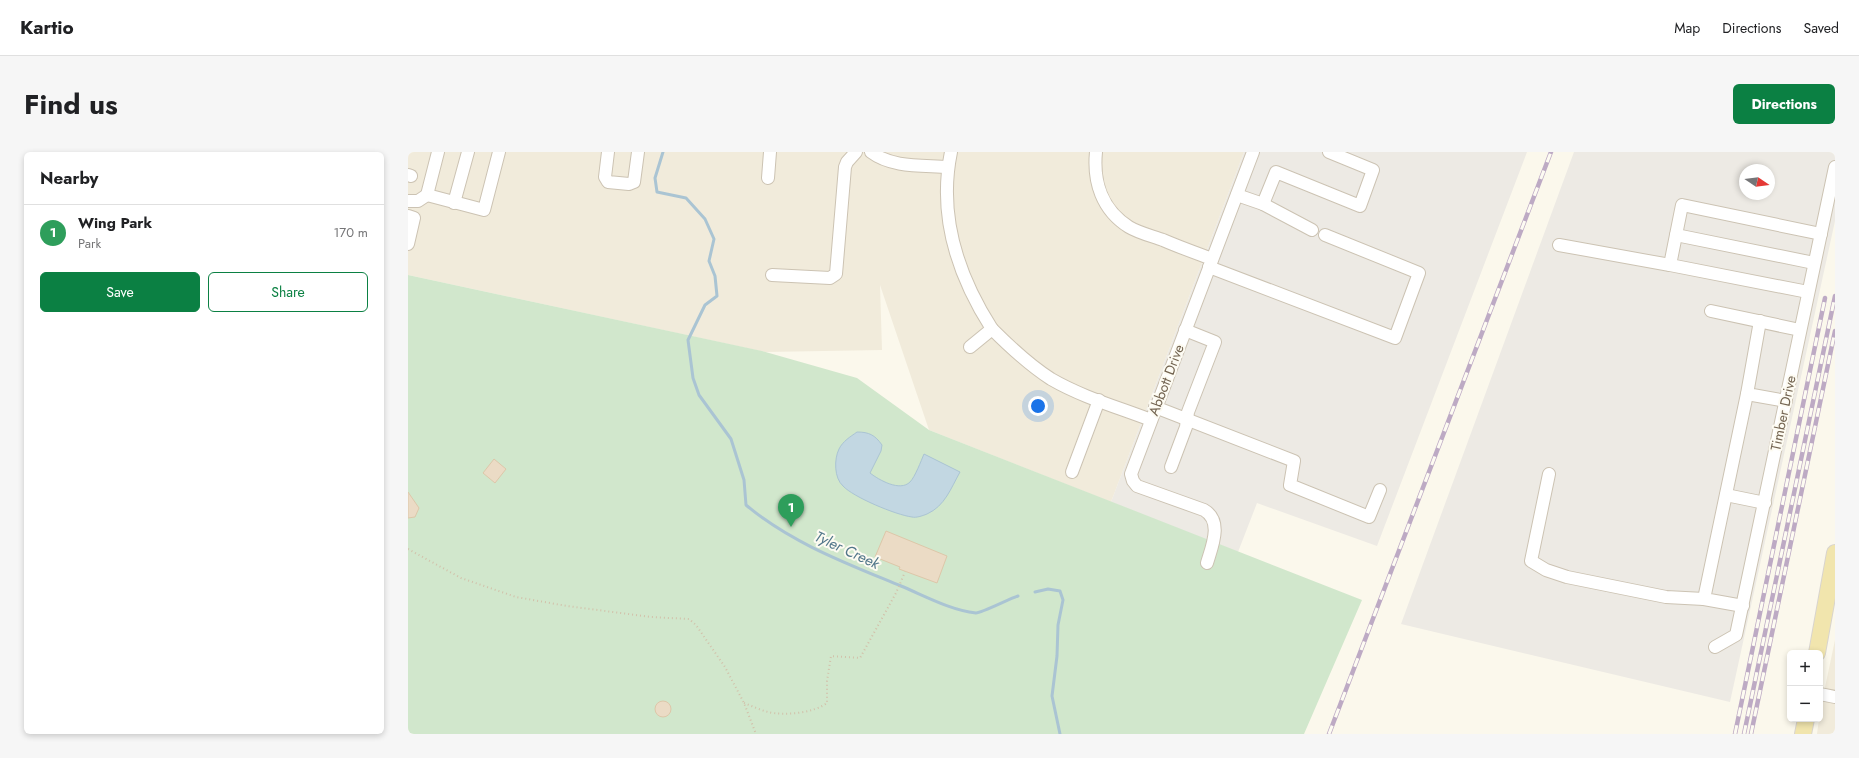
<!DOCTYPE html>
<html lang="en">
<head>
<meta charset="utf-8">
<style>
	:root { --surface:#fff; --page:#f6f6f6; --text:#202124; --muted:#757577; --line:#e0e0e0; --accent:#0b8043 }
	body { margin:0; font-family:Jost,sans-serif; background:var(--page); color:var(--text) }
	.controls { position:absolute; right:12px; bottom:12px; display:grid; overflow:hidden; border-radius:6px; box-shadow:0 2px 6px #0003 }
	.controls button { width:36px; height:36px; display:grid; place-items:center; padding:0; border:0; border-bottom:1px solid var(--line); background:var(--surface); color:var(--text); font:20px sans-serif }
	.compass { position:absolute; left:1331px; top:12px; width:36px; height:36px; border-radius:50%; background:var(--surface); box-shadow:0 2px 6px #0003; rotate:103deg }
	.you { position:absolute; left:630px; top:254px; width:14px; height:14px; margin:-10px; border:3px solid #fff; border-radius:50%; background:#1a73e8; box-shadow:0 0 0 6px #1a73e833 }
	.badge { display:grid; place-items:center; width:26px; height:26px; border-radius:50%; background:var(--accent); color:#fff; font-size:13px; font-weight:700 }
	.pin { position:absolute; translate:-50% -33px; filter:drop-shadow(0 1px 2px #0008) }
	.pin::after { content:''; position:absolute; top:21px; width:14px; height:12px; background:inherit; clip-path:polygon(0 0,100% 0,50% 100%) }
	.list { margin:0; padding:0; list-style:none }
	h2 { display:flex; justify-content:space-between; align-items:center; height:52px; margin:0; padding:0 16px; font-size:17px }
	h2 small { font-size:13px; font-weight:400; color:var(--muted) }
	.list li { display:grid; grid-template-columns:26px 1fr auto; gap:12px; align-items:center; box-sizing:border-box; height:56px; padding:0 16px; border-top:1px solid var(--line) }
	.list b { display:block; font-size:15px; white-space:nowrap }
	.list p { margin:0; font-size:13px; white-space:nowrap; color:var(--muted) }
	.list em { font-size:13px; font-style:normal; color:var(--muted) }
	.actions { display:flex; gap:8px; padding:12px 16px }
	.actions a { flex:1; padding:9px 0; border:1px solid var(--accent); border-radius:6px; text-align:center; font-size:14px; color:var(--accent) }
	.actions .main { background:var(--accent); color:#fff }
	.map { position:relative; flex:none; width:1427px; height:582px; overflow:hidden; border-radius:6px }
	header { display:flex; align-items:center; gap:24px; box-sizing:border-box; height:56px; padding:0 20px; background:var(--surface); border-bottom:1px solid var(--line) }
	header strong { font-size:19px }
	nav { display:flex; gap:22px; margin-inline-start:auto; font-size:14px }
	.intro { display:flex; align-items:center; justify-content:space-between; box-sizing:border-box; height:96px; padding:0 24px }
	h1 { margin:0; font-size:28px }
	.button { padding:10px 18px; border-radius:6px; background:var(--accent); color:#fff; font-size:14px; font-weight:700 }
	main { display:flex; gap:24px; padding:0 24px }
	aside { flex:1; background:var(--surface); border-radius:6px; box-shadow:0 2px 6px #0003 }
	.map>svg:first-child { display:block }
	.residential { fill:#f1ebdb }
	.industrial { fill:#edeae4; fill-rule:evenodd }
	.green { fill:#d1e7cc }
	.water { fill:#c2d7e2; stroke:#aac4d3 }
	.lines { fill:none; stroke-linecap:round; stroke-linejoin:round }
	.stream { stroke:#aac4d3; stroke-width:3 }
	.building { fill:#ebdbc5; stroke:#ddc7a9 }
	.minor-casing { stroke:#ccc3b3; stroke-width:14 }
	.major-casing { stroke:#d8d4ce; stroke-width:18 }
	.path { stroke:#d2c1aa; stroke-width:2; stroke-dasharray:1 3; stroke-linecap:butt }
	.minor { stroke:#fff; stroke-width:12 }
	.major { stroke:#f1e5ad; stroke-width:16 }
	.rail-casing { stroke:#bdaac4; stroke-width:4.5 }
	.rail { stroke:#fdfbf2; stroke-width:3; stroke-dasharray:9; stroke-linecap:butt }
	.labels { text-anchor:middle; stroke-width:4; stroke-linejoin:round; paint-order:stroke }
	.street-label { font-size:14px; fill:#736451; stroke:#fdfbf2 }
	.water-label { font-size:15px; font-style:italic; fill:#51768a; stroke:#fdfbf2 }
</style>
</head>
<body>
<header>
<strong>Kartio</strong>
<nav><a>Map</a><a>Directions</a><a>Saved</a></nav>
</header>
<div class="intro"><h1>Find us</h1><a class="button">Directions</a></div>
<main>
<aside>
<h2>Nearby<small></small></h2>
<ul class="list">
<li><span class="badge" style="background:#2e9e5b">1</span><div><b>Wing Park</b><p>Park</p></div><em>170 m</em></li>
</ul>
<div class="actions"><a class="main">Save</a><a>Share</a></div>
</aside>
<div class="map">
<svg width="1427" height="582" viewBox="0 0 1427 582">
	<rect width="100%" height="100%" fill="#fbf8ec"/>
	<g class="residential">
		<path d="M0,0h836l-133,350 -182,-72 -49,-145 2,65 -117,2 -357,-77z"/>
		<path d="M1427,488v94h-18l3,-23z"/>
	</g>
	<g class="industrial">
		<path d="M836,0h283l-150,394 -120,-43 -19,49 -127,-50z"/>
		<path d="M1166,0h261v69l-105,481 -329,-78zM1337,18h24v24h-24z"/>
	</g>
	<path class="green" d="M0,123l354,76 95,27 72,52 433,170 -58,134h-896z"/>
	<path class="water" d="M449,280c12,0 18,3 25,13l-1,6 -11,22c9,7 30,19 40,9 5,-5 11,-21 14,-28l36,18c-9,16 -15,34 -33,42 -5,2 -11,4 -15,3 -16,-2 -59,-20 -69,-31 -9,-8 -9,-27 -4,-37 4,-8 11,-12 18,-17z"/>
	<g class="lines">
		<g class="stream">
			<path d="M255,0l-8,26 2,14 29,6 19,21 9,20 -5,22 6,15 2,20 -12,9 -17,35 5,38 6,17 32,44 13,41 2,25c45,38 102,59 155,81 24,10 49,24 75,27 6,0 33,-14 42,-17"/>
			<path d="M627,440l13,-3 12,2 3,9 -5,25 -1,31 -5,40 8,38"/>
		</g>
	</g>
	<g class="building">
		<path d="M86,307l12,10 -11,14 -12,-10z"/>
		<path d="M0,340l11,16 -4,9 -7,1z"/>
		<path d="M478,379l61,25 -10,27 -38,-14 1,-2 -25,-10z"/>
		<circle cx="255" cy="557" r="8"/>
	</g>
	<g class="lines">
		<defs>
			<g id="minor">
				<path d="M200,0l-3,25 3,5 21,2 5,-2 4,-30"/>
				<path d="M463,0c21,16 52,13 77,15"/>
				<path d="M543,0c-13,63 7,124 41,177l-22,18"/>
				<path d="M688,0c-3,30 6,58 33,75 10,6 23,9 34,13 16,7 33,13 49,19"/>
				<path d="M0,23l3,1"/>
				<path d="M360,26l2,-26"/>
				<path d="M19,43l57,15 15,-58"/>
				<path d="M19,43l11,-43"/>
				<path d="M829,43l26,9 49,26"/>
				<path d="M0,49h10l9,-6"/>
				<path d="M46,51l14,-51"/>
				<path d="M855,52l13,-32 84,34 13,-36 -44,-18"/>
				<path d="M0,64l6,2 -6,26"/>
				<path d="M1268,83l138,28"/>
				<path d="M1151,93l111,20"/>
				<path d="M801,115l186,71 24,-65 -94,-38"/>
				<path d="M364,123l58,3 6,-4 9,-107 2,-5 9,-10"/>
				<path d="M1400,140l-138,-27 12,-60 139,29"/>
				<path d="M1303,159l89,19"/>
				<path d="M1352,169l-13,73 39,7"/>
				<path d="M584,177c18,18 37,36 59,50 31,18 66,28 100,41"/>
				<path d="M747,255l139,54 -4,24 79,32 11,-27"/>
				<path d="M763,315l15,-40 2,-15 27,-70 -30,-12"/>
				<path d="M664,320l27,-72"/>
				<path d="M1141,322l-18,87 15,9 21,7 99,20 38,2"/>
				<path d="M1318,343l39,8"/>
				<path d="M799,411c5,-17 16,-42 -3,-53l-67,-24 -4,-5 -2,-7 122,-322"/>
				<path d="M1335,454l-39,-7 43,-205"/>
				<path d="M1307,495l21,-12 99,-468"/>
				<path d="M1412,542l15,3"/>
			</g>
			<g id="major">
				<path d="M1409,501l18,-100"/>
				<path d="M1395,582l3,-15"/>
			</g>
		</defs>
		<use href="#minor" class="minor-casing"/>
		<use href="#major" class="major-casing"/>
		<g class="path">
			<path d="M0,397l53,29 55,19 51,9 84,11 38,2 7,6 29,42 19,36 12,31"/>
			<path d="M336,551c8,3 16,7 24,9 16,4 46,1 59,-9v-22l4,-25 29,2 36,-65 9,-21"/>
		</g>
		<use href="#minor" class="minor"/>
		<use href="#major" class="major"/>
		<defs>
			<g id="rail">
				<path d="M921,582l222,-582"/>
				<path d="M1327,582l90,-436"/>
				<path d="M1336,582l91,-438"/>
				<path d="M1343,582l84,-403"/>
			</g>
		</defs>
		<use href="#rail" class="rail-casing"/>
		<use href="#rail" class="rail"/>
	</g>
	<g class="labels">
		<g class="street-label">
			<text transform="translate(758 228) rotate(-69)" y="5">Abbott Drive</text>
			<text transform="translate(1375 261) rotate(-78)" y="5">Timber Drive</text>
		</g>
		<g class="water-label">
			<text transform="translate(439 398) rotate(25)" y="5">Tyler Creek</text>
		</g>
	</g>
</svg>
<div class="controls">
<button>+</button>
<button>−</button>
</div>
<svg class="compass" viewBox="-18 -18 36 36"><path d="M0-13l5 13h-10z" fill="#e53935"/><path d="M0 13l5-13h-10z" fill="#757577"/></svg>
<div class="you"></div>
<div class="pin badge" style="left:383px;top:375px;background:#2e9e5b">1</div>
</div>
</main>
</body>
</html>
